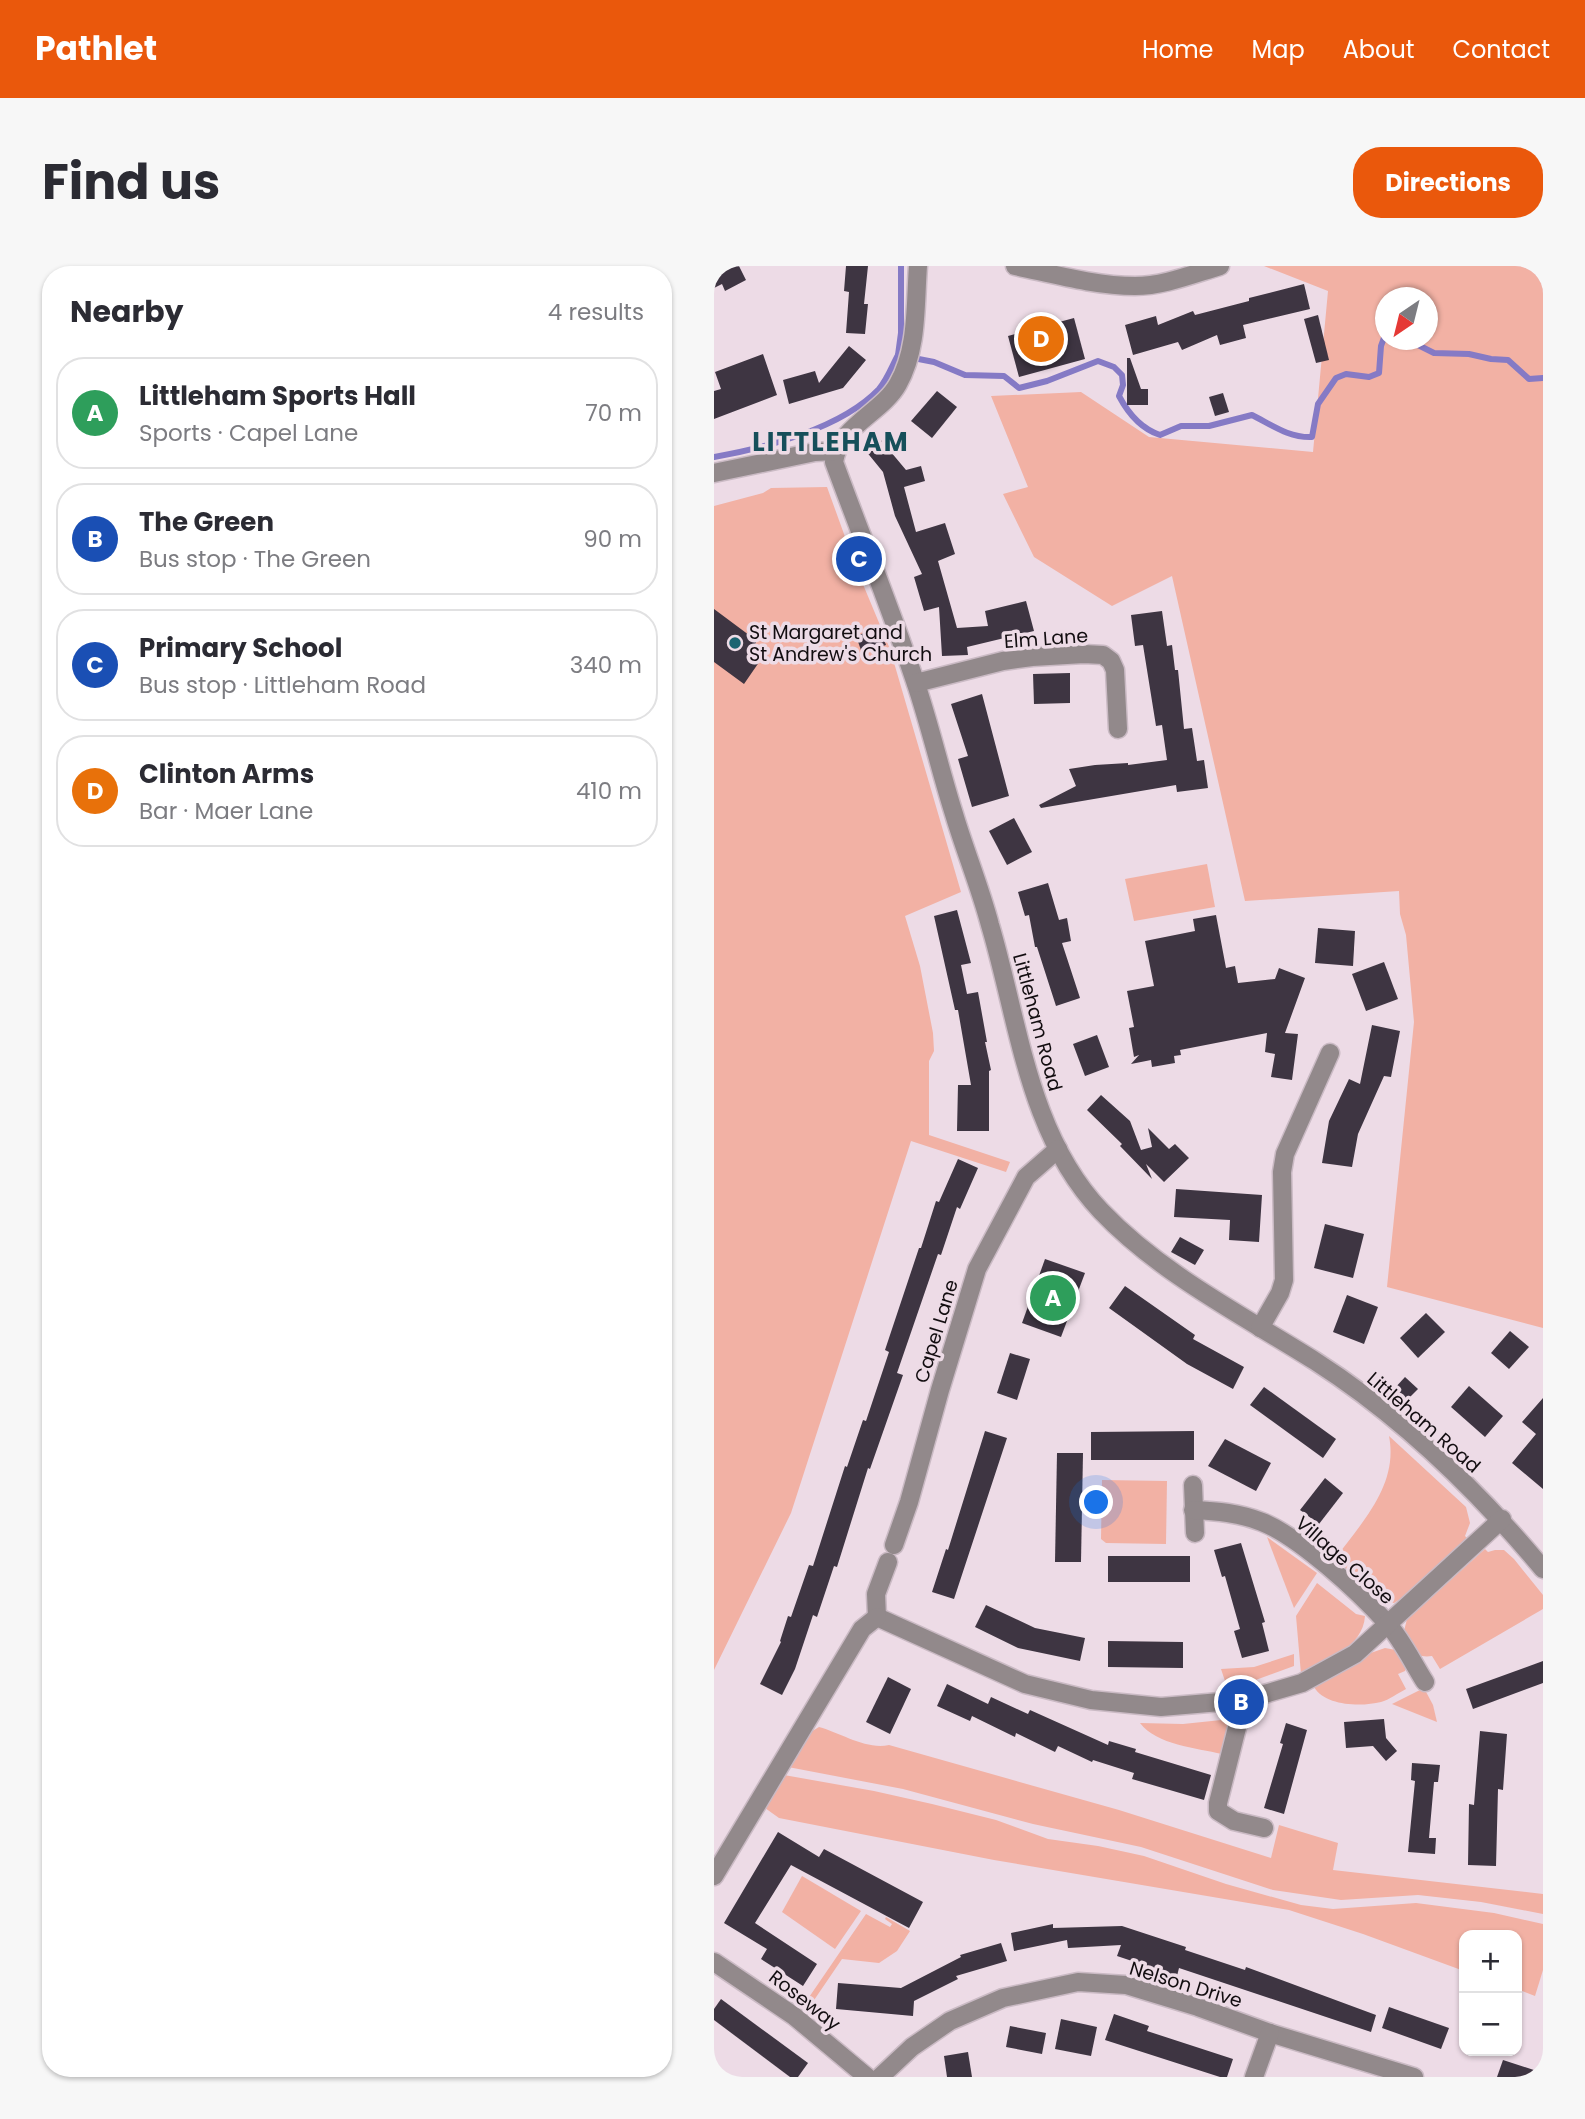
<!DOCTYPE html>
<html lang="en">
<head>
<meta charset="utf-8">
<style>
	:root { --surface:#fff; --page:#f7f7f7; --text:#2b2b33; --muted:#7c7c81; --line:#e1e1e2; --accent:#ea580c }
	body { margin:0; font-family:Poppins,sans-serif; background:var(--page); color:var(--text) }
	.controls { position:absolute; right:21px; bottom:21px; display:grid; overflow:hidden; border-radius:14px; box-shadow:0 2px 5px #0004 }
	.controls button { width:63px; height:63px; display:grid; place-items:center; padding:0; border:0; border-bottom:2px solid var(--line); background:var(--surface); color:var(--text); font:35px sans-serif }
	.compass { position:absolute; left:661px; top:21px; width:63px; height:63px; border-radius:50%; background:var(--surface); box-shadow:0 2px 5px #0004; rotate:215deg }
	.you { position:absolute; left:383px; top:1237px; width:24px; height:24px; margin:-18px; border:5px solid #fff; border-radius:50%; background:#1a73e8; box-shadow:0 0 0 10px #1a73e833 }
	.badge { display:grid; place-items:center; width:46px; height:46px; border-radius:50%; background:var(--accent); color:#fff; font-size:23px; font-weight:700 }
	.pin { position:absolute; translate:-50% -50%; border:4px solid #fff; box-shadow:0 2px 7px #0006 }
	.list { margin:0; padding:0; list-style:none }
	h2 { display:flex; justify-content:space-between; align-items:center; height:91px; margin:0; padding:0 28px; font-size:30px }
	h2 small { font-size:23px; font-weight:400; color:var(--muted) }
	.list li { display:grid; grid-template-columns:46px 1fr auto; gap:21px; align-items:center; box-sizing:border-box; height:112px; margin:0 14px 14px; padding:0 14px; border:2px solid var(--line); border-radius:28px }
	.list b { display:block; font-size:26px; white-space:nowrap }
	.list p { margin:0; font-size:23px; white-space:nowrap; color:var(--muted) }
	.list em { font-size:23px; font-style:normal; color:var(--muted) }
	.map { position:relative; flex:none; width:829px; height:1811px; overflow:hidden; border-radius:28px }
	header { display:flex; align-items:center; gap:42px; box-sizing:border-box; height:98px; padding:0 35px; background:var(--accent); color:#fff }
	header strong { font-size:33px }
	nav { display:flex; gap:38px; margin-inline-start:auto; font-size:24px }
	.intro { display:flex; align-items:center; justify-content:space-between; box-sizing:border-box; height:168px; padding:0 42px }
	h1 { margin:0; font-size:49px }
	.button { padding:18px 32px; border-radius:28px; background:var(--accent); color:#fff; font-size:24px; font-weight:700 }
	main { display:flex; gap:42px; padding:0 42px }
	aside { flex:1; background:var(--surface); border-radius:28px; box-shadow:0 2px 5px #0004 }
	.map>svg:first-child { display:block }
	.green { fill:#f2b1a4; fill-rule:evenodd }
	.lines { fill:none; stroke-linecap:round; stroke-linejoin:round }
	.stream { stroke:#857ac5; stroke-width:6 }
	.building { fill:#3e3542 }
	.minor-casing { stroke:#cabac4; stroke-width:21 }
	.minor { stroke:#92898b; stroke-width:18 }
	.poi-dot { fill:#1b6471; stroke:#eddbe6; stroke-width:2.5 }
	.labels { text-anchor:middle; stroke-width:7; stroke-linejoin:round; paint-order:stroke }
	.poi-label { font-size:19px; fill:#120d10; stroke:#eddbe6; text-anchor:start }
	.street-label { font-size:19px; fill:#120d10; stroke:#eddbe6 }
	.district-label { font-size:26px; font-weight:bold; letter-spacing:2px; fill:#164f5a; stroke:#eddbe6 }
</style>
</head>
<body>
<header>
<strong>Pathlet</strong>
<nav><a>Home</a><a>Map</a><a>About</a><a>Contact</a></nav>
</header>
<div class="intro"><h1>Find us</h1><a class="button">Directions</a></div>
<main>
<aside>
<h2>Nearby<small>4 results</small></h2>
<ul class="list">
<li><span class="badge" style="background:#2e9e5b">A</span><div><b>Littleham Sports Hall</b><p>Sports · Capel Lane</p></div><em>70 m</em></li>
<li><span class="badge" style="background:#1a4fb4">B</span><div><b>The Green</b><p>Bus stop · The Green</p></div><em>90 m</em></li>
<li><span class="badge" style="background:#1a4fb4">C</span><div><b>Primary School</b><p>Bus stop · Littleham Road</p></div><em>340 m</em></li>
<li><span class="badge" style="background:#e8710a">D</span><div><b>Clinton Arms</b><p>Bar · Maer Lane</p></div><em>410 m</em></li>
</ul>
</aside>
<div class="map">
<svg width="829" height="1811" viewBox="0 0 829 1811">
	<rect width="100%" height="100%" fill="#eddbe6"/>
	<g class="green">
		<path d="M550,0h279v1062l-156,-41 27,-265 -8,-87 -6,-21 -1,-23 -154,10 -73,-325 -60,30 -78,-49 -31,-63 25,-7 -37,-91 90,-4 68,45 164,15 15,-161zM671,32h42v42h-42z"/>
		<path d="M113,221l30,83 33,79 71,243 -56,24 15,50 13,67 1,18 -5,10v74l81,27 -4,10 -95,-31 -120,372 -77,157v-1164l49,-13 8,-5z"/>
		<path d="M493,598l8,43 -81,14 -9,-42z"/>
		<path d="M675,1170l77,71 4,16 -5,13 3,3 -63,57 -11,7 -17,-3 -45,-37c27,-38 67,-76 57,-127z"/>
		<path d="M388,1214l65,1 -1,63 -60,-1 -5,-4z"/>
		<path d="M553,1271l50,36 -23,35z"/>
		<path d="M771,1283l3,3 7,-2h9l10,9 29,36v14l-103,60 -8,-13c-19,3 -21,-10 -28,-25l3,-12z"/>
		<path d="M603,1317l39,31 9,2c-2,31 -39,46 -64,58l-5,-58z"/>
		<path d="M671,1382l11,2 11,15 -2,6 -7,3 8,15c-8,4 -17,11 -25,13 -20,5 -56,4 -67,-15l51,-32z"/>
		<path d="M580,1388v12l-52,19 -15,2 -6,-18 33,-2z"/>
		<path d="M710,1422l9,17 4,17 -45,-18z"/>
		<path d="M517,1453l-9,35c-26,-6 -65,-9 -82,-31l43,1z"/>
		<path d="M105,1461c22,6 47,23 70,18l230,65 152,48 8,-33 59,18 -5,27 210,24v20l-62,-12 -63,-7 -77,5 -68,-10 -132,-43 -108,-23 -130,-35 -115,-22 21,-34z"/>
		<path d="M70,1509l90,16 58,13 64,16 52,19 50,7 46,10 82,28 75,21 32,4 83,-6 78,10 49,11v46l-8,26 -18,-7v-54h-53v36l-101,-37 -74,-24 -295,-50 -215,-42 -14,-10z"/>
		<path d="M88,1610l59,35 -26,38 -53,-37z"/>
		<path d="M152,1648l24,13 2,-3 -7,-5 1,-2 24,14 -13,20 -18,12 -37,-4 -34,50 -5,-3z"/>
	</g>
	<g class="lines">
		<g class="stream">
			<path d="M694,74l26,13 35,1 22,5 17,1 21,19 14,-1"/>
			<path d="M184,89l3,-22v-67"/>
			<path d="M0,191c52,-9 128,-29 165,-68 8,-9 13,-23 19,-34l36,7 31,13 39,1 15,12 28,-7 51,-20 16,6 8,8 1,10 -4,11c9,17 23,33 41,39l21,-9h28l43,-11c20,10 37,23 60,22l6,-33 18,-26 10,-4 23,3 10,-4 2,-27 4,-11"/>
		</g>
	</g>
	<g class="building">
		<path d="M0,0h25l7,14 -21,11 -3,-7 -8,4z"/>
		<path d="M132,0h22l-4,38h4l-3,30 -19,-1 3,-41 -5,-1z"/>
		<path d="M590,18l6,25 -67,16 3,13 -26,7 -3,-10 -35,15 -4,-8 -45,13 -8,-30 31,-9 2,9 35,-14 2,4 54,-14v-3z"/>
		<path d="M604,49l11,45 -13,3 -12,-44z"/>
		<path d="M360,52l11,41 -66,18 -11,-41z"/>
		<path d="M135,80l17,14 -23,28 -54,16 -6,-24 32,-9 4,12z"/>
		<path d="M49,88l14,41 -63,24v-28l7,-2 -6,-17z"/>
		<path d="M413,92h3l11,31h7v16h-21z"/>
		<path d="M223,125l20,16 -25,31 -21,-17z"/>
		<path d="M509,127l6,19 -14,4 -6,-19z"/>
		<path d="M161,167l31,37 15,-4 4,15 -21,6 12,45 29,-9 10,31 -17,7 19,67 31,-2 -3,-15 41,-10 8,30 -67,16 1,8 -26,1 -3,-49 -15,4 -10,-34 8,-3 -27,-58 -12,-44 -22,-27z"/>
		<path d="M0,343l43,32 -4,6 11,8 -20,29 -30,-22z"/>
		<path d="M448,345l5,35 5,-1 3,25h3l6,59 8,-1 5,33 7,-1 4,28 -31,4 -1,-7 -135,23 -2,-3 37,-19 -7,-17 26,-4 33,-2v2l39,-5 -5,-35 -6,1 -13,-81 -8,1 -4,-31z"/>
		<path d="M165,361l7,18 -24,8 -6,-17z"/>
		<path d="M356,407v30l-36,1 -1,-30z"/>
		<path d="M268,428l27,102 -37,11 -14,-48 10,-3 -17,-52z"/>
		<path d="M300,552l18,34 -25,13 -18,-34z"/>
		<path d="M334,617l11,37 8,-2 4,23 -9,2 18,55 -24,8 -19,-59h-2l-6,-32 -4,1 -7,-24z"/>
		<path d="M243,644l14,53 -10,2 6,29 11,-2 9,50h-2l6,28 -2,1v60h-32l1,-46h13l-13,-75h-3l-21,-94z"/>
		<path d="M502,649l10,53 9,-2 3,17 37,-4 4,-11 26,10 -20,55 13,1 -6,46 -21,-3 4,-23 -10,-2 2,-19 -87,17 1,5 -7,1 1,7 -23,4 -1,-7 -20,4 8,-9 -5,2 -5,-29 5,-1 -7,-36 27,-5 -9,-45 50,-10 -2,-12z"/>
		<path d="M604,662l37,3 -2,35 -38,-3z"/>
		<path d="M670,696l14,37 -32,12 -14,-37z"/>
		<path d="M658,759l28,6 -9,46 -7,-1 -26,58 -6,33 -30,-4 7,-42 20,-42 11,5z"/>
		<path d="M383,769l12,32 -24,9 -12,-32z"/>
		<path d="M387,829l29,26 11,29 11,-3 -4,-19 21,21 6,-5 14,14 -25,24 -18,-18 6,15 -32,-33 2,-2 -35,-34z"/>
		<path d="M244,893l20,9 -18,41 -3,-2 -16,48 -3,-1 -41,119 6,2 -33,94 -2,-1 -31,99 -3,-1 -17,51 -4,-2 -18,54 -13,26 -22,-11 21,-42 -1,-1 8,-25 3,1 18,-52 4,1 32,-100 2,1 16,-47 3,1 23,-69 -4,-2 34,-102h2l15,-47 3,1z"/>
		<path d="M462,923l86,6 -3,47 -30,-2 1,-20 -56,-3z"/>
		<path d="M611,958l39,10 -11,44 -39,-10z"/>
		<path d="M466,971l24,13 -9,15 -24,-13z"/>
		<path d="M331,993l40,14 -24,64 -39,-14z"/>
		<path d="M411,1020l70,49 -2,4 51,28 -11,22 -46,-25 -78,-56z"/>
		<path d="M633,1029l31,12 -14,37 -31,-12z"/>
		<path d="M712,1047l19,19 -27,26 -18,-20z"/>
		<path d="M796,1065l19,16 -20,22 -18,-16z"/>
		<path d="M296,1087l20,6 -13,41 -20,-7z"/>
		<path d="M691,1111l13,12 -12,12 -12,-12z"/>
		<path d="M755,1120l34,30 -18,21 -34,-30z"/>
		<path d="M550,1121l72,52 -13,19 -73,-53z"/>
		<path d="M829,1132v91l-31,-26 24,-29 -14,-12z"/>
		<path d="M271,1165l22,7 -53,161 -22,-7 14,-43 2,1z"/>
		<path d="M480,1165v29h-103v-28z"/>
		<path d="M511,1173l46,24 -15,28 -48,-25z"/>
		<path d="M343,1187h26l-2,109h-26z"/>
		<path d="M611,1212l18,15 -24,31 -19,-14z"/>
		<path d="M527,1277l24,79 -3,1 7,28 -27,7 -8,-27 6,-2 -15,-53 -3,1 -8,-27z"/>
		<rect x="394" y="1290" width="82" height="26"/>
		<path d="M272,1339l49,23 50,10 -5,23 -62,-13 -43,-21z"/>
		<path d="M394,1375l75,1v26l-75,-1z"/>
		<path d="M829,1395v22l-70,26 -7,-20z"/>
		<path d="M174,1411l23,12 -21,45 -24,-12z"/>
		<path d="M233,1418l41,20 3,-7 37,17 2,-4 78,35 1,-4 27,8 -1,3 76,23 -7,25 -72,-21 2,-6 -41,-13 -1,2 -34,-16 -3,6 -39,-19 -1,4 -43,-21 -2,5 -33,-15z"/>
		<path d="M670,1453l2,19 11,13 -11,10 -13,-15 -27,2 -2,-26z"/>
		<path d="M572,1457l21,7 -23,84 -20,-6 19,-64 -3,-1z"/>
		<path d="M766,1465l27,3 -4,56 -5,-1 -2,77 -28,-1 1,-61 5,1z"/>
		<path d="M698,1497l28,2 -2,17h-4l-5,56h7l-1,16 -27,-2 7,-71 -4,-1z"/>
		<path d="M64,1566l41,25 5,-8 99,53 -14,26 -118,-63 -36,58 62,41 -14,22 -42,-27 6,-10 -43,-26z"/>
		<path d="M339,1658v4l69,-2 64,21 -1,3 60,20 1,-3 130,48 -5,17 -192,-64 -2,8 -60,-20 4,-11 -53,3 -1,-8 -53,11 -3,-18z"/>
		<path d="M287,1677l6,18 -51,15 2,3 -44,22 -1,15 -77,-7 2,-26 63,5 60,-31 -1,-2z"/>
		<path d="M7,1733l87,64 -10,14h-8l-76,-57v-11z"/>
		<path d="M675,1741l60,21 -8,21 -59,-21z"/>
		<path d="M400,1748l35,12 -2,5 86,28 -6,18h-7l-115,-37z"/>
		<path d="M347,1753l36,8 -6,29 -36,-7z"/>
		<path d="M296,1760l36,7 -4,21 -36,-7z"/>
		<path d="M254,1786l4,25h-25l-3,-21z"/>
		<path d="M789,1794l40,13v4h-46z"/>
	</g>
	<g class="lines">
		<defs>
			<g id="minor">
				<path d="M204,0c-3,39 0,83 -20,118 -16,29 -59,42 -64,78 27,73 56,145 81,219 15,44 25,89 39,133 11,37 26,73 36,111 29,97 38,209 111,286 60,63 141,104 214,150 86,55 163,130 228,208"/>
				<path d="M301,0c38,8 81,20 120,20 28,0 58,-12 85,-20"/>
				<path d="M0,207l101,-21 20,-1"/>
				<path d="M202,417l87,-22 29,-4 52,-3 19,1 8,6 4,9 3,59"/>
				<path d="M546,1062l20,-35 4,-13 -2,-108 3,-18 45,-101"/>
				<path d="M479,1219l2,48"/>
				<path d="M479,1244c24,1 46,3 69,12 38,15 97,70 125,101 15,17 26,40 38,59"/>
				<path d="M180,1279l15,-43 31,-112 37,-121 49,-92 32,-28"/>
				<path d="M163,1351l148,67 66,16 70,7 83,-7 58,-17 53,-29 147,-135"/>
				<path d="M163,1351l-1,-23 12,-32"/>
				<path d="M530,1434l-26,103v8l16,10 30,7"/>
				<path d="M0,1610l148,-247 15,-12"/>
				<path d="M0,1696l80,54 73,61"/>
				<path d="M166,1811l32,-30 38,-26 53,-23 75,-16 48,3 72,22 72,26 144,44"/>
				<path d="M540,1811l16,-44"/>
			</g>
		</defs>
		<use href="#minor" class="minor-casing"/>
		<use href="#minor" class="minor"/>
	</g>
	<circle class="poi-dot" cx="21" cy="377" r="7"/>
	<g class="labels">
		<g class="poi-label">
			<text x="35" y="373">St Margaret and<tspan x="35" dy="22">St Andrew's Church</tspan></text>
		</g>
		<g class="street-label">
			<text transform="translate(332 372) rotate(-4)" y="7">Elm Lane</text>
			<text transform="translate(324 756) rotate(75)" y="7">Littleham Road</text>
			<text transform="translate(222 1065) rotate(-73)" y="7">Capel Lane</text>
			<text transform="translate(710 1156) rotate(41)" y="7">Littleham Road</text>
			<text transform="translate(631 1294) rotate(41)" y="7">Village Close</text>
			<text transform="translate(472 1718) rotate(17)" y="7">Nelson Drive</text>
			<text transform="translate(91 1734) rotate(38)" y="7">Roseway</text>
		</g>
		<g class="district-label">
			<text x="117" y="185">LITTLEHAM</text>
		</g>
	</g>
</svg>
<div class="controls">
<button>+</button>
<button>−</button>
</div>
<svg class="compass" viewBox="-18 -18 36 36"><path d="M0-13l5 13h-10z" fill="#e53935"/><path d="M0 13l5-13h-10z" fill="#7c7c81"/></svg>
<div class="you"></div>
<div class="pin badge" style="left:339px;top:1032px;background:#2e9e5b">A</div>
<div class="pin badge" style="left:527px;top:1436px;background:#1a4fb4">B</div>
<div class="pin badge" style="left:145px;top:293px;background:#1a4fb4">C</div>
<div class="pin badge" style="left:327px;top:73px;background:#e8710a">D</div>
</div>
</main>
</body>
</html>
